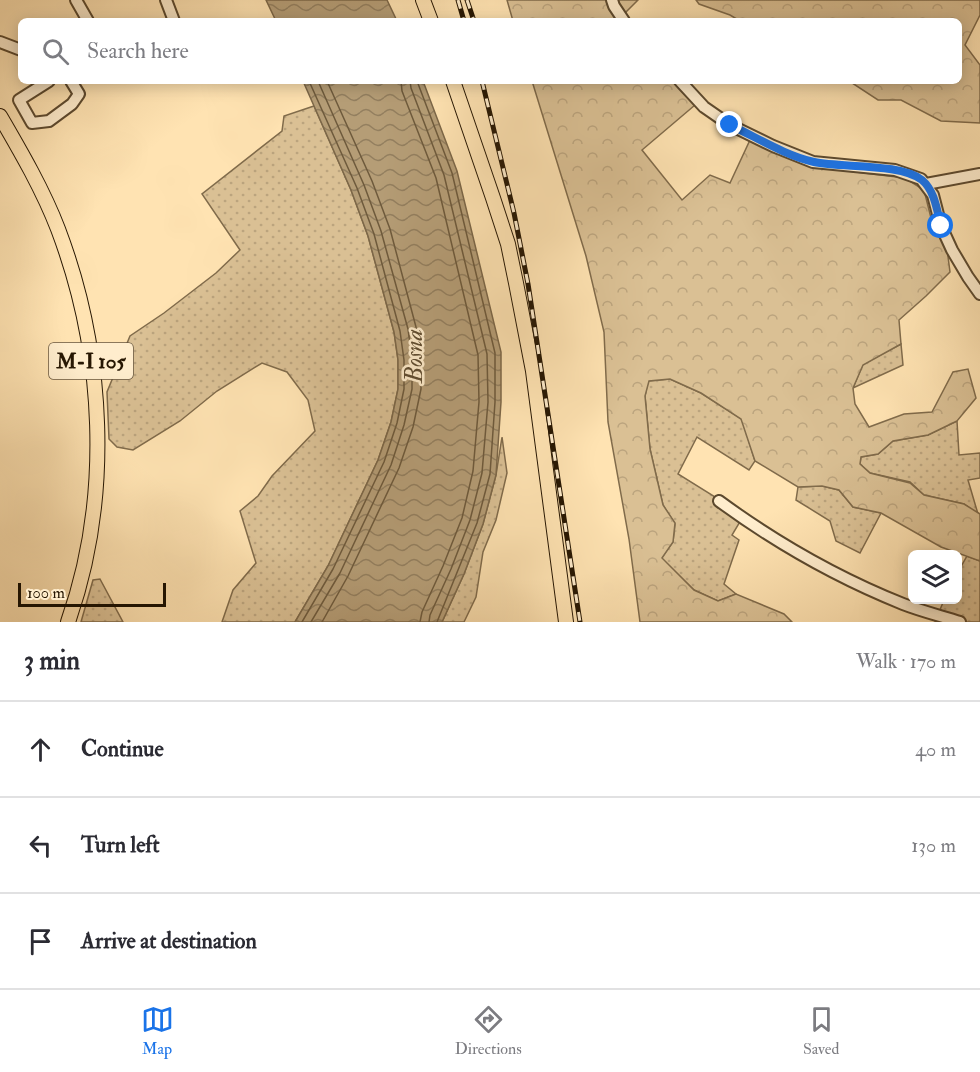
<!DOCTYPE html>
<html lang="en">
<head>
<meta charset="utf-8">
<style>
	:root { --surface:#fff; --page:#f7f7f7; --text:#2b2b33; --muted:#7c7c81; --line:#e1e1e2; --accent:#1a73e8 }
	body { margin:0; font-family:"IM FELL Double Pica",serif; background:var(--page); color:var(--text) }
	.controls { position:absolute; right:18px; bottom:18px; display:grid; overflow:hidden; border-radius:9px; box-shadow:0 3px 15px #0003 }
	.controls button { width:54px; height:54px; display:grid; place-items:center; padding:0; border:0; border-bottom:2px solid var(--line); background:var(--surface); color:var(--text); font:30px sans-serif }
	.scale { position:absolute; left:18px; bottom:15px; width:148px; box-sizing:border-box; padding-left:6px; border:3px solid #261602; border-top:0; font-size:16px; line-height:21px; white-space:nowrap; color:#261602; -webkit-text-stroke:4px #ffedcd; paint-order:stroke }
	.stop { position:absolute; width:18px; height:18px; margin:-14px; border:4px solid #1a73e8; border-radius:50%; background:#fff }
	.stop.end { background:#1a73e8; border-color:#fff; box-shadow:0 2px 6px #0008 }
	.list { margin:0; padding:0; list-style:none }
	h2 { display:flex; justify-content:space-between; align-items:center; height:78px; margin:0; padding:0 24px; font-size:26px }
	h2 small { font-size:20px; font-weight:400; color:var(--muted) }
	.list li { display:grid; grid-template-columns:39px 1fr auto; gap:18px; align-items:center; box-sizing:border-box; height:96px; padding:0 24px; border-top:2px solid var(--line) }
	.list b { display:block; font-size:22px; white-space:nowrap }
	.list em { font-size:20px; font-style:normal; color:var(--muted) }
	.icon { flex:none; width:33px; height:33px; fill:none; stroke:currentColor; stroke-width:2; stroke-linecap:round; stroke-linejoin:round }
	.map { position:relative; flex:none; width:980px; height:622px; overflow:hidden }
	.search { position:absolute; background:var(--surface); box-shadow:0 3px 15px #0003; left:18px; right:18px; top:18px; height:66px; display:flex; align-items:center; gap:15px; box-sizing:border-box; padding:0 21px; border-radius:9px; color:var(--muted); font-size:22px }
	.sheet { height:366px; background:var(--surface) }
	nav { display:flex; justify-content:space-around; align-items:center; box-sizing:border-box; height:84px; border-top:2px solid var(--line); background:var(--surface); font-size:16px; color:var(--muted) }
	nav a { display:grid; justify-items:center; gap:3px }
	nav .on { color:var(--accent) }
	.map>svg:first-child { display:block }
	.grass { fill:url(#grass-dots); stroke:#806b4b; stroke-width:1.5 }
	.forest { fill:url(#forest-crowns); stroke:#806b4b; stroke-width:1.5 }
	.water { fill:url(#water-waves); stroke:#7c6748; stroke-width:1.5 }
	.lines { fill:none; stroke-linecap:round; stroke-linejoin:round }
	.shore { stroke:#6e5a3c; stroke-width:1.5 }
	.minor-casing { stroke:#5c492e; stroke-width:14 }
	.major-casing { stroke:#261602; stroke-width:16 }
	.minor { stroke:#ffedcd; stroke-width:10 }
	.major { stroke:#ffe3b2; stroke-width:14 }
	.rail-casing { stroke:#261602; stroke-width:5 }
	.rail { stroke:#ffedcd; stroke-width:3; stroke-dasharray:9; stroke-linecap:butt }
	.route { stroke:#1a73e8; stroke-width:8 }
	.labels { text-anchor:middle; stroke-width:5; stroke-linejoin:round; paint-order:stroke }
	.shield { fill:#ffedcd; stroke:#67563f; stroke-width:1.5 }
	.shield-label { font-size:21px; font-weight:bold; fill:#261602 }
	.water-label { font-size:24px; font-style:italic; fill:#5f4c30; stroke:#ffedcd }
</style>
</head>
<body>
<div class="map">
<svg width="980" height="622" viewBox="0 0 980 622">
	<defs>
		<pattern id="grass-dots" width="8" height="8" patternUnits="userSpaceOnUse" patternTransform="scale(1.5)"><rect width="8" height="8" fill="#dac094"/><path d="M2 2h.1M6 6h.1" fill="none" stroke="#bba47e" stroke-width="1.8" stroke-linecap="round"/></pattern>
		<pattern id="forest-crowns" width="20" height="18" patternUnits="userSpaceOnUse" patternTransform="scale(1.5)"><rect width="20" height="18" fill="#dac094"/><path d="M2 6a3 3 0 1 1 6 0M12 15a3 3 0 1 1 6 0" fill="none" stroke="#bba47e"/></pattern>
		<pattern id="water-waves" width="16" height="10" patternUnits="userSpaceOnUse" patternTransform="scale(1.5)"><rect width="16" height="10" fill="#b59d76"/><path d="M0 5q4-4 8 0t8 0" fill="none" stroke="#937f5f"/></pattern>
	</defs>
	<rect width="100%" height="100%" fill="#ffe3b2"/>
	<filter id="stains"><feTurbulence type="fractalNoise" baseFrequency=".00333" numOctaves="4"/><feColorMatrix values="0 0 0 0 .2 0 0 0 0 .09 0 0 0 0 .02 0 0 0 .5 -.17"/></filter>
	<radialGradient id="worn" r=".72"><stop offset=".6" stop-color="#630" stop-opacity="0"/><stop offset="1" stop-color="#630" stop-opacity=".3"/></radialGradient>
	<g class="grass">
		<path d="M314,106l37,84 17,46 26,96 4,28v29l-7,33 -13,38 -50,106 -33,56h-73l11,-32 23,-27 -16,-52 18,-15 14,-20 43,-45 -7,-31 -21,-28 -25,-9 -45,28 -37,30 -47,29 -16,-3 -8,-8 -2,-47 23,-56 34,-23 52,-40 24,-23 -38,-56 80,-63 2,-15z"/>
		<path d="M901,344l2,21 -50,23 10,-24z"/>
		<path d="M670,379l31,14 41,26 13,42 -6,9 -52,-33 -19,37 66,41 -12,20 7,5 -15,44 12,10 -18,7 -24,-11 -33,-32 12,-16 2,-18 -12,-19 -13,-56 -5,-53 3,-15z"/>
		<path d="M957,421l2,34 21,-2v25l-12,2 10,34 -14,-10 -40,-9 -14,-13 -40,-9 -10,-9 1,-7 17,-3 15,-13 35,-6z"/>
		<path d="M502,437l5,36 -11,47 -13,32 -7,45 -12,25h-22l22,-48 19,-50 13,-49z"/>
		<path d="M822,486l17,4 14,17 28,6 -21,40 -24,-12 -6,-20 -34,-21 2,-13z"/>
		<path d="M967,556l13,5v61h-45l9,-22h14v-28z"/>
		<path d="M100,579l23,43h-42l12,-42z"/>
	</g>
	<g class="forest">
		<path d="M507,0h131l-21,21h-104z"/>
		<path d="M696,0h284v15l-15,30 15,20v58l-39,-2 -40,-21h-23l-29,-19h110v-60h-219l-10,-6 -31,-11z"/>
		<path d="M532,81h140l23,24 -53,45 40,50 28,-25 20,8 20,-43 65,27 90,11 19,12 7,28 16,31 3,23 -24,24 -27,24 2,24 -38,21 -10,23 2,16 14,23 35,-13 28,-2 21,-40 15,-3 8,29 -19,23 -29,14 -35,6 -15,13 -17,3 -1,7 10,9 40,10 14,12 40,9 16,10v47l-39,-14 -60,-34 -28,-6 -14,-17 -17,-4 -24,1 -43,-26 -14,-42 -40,-26 -31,-14 -21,2 -4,15 5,53 13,56 12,18 -2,19 -11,16 32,32 24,11 18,-7 48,20 8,8h-152l-11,-83 -21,-117 -4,-90 -18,-76z"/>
	</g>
	<g class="water">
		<path d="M266,0h121l10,21h-121z"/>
		<path d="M303,81h120l34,90 44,181v50l-5,73 -13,49 -19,50 -22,48h-147l33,-56 50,-106 13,-38 7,-33v-29l-4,-28 -26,-96 -17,-46z"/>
	</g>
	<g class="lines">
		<g class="shore">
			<path d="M401,81l1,10 34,87 42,177 1,47 -6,69 -11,47 -19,48 -21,46 -2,10"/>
			<path d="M410,81l1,7 33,87 43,179 1,48 -6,71 -12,47 -19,49 -21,46 -1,7"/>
			<path d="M417,81l35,92 43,180v49l-5,72 -13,49 -40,99"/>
			<path d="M302,622l31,-53 51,-107 13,-39 7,-34v-29l-4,-29 -26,-97 -17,-46 -48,-107"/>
			<path d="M311,622l29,-49 51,-108 13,-40 8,-36v-30l-4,-30 -27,-98 -17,-46 -46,-104"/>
			<path d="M322,622l26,-46 51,-108 14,-41 8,-38v-30l-5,-32 -26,-98 -18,-48 -45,-100"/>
		</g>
		<defs>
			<g id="minor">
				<path d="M76,0l12,21"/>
				<path d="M166,0l8,21"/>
				<path d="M612,0l2,6 10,15"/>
				<path d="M0,42l21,8"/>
				<path d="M49,81l-30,19 13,23 17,-2 23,-17 7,-10 -8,-13"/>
				<path d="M680,81l24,26 26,18 43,21 40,16 82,8 26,9 12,16 8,31 11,24 16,27 12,17"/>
				<path d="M926,184l54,-10"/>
				<path d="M719,501c56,41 119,77 184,103 18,7 38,12 57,18"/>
			</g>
			<g id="major">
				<path d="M423,0l8,21"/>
				<path d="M453,81l40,117 15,46 8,39 17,88 33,251"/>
				<path d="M0,116c21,36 43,74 58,113 47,124 54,268 10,393"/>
			</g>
		</defs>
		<use href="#minor" class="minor-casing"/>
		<use href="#major" class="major-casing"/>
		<use href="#minor" class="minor"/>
		<use href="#major" class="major"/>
		<defs>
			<g id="rail">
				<path d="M458,0l6,21"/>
				<path d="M467,0l7,21"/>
				<path d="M482,81l32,132 14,71 52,338"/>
			</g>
		</defs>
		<use href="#rail" class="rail-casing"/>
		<use href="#rail" class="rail"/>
	</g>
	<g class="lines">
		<path class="route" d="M730,125c26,12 56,31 84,37 28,6 87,1 108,18 13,11 15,31 19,46"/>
	</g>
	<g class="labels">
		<rect class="shield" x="49" y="343" width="84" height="36" rx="4.5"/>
		<g class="shield-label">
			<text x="91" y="368">M-I 105</text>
		</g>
		<g class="water-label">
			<text transform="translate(414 356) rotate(-90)" y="8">Bosna</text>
		</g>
	</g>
	<rect width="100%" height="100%" filter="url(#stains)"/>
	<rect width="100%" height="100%" fill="url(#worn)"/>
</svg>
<div class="controls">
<button><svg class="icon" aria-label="layers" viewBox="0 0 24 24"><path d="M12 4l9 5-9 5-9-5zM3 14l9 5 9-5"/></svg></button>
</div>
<div class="scale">100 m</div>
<div class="stop" style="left:941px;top:226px"></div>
<div class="stop end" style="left:730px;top:125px"></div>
<div class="search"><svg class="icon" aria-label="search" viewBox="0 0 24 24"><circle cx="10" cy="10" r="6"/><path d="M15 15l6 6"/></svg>Search here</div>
</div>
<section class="sheet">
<h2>3 min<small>Walk · 170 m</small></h2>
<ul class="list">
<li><svg class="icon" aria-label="ahead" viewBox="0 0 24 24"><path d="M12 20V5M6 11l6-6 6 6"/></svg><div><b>Continue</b></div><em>40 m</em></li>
<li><svg class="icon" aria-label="left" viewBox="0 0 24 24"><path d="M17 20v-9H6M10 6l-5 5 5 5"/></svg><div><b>Turn left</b></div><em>130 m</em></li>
<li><svg class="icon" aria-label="arrive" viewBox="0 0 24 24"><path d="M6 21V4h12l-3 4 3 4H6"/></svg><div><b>Arrive at destination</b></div></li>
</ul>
</section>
<nav>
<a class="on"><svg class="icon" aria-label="map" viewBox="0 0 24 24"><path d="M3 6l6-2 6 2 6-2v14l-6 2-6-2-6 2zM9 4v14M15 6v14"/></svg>Map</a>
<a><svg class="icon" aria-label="directions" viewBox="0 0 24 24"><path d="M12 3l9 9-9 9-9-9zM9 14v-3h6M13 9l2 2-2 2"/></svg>Directions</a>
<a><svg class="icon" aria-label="saved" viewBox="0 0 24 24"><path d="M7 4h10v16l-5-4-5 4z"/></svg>Saved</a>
</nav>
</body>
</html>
